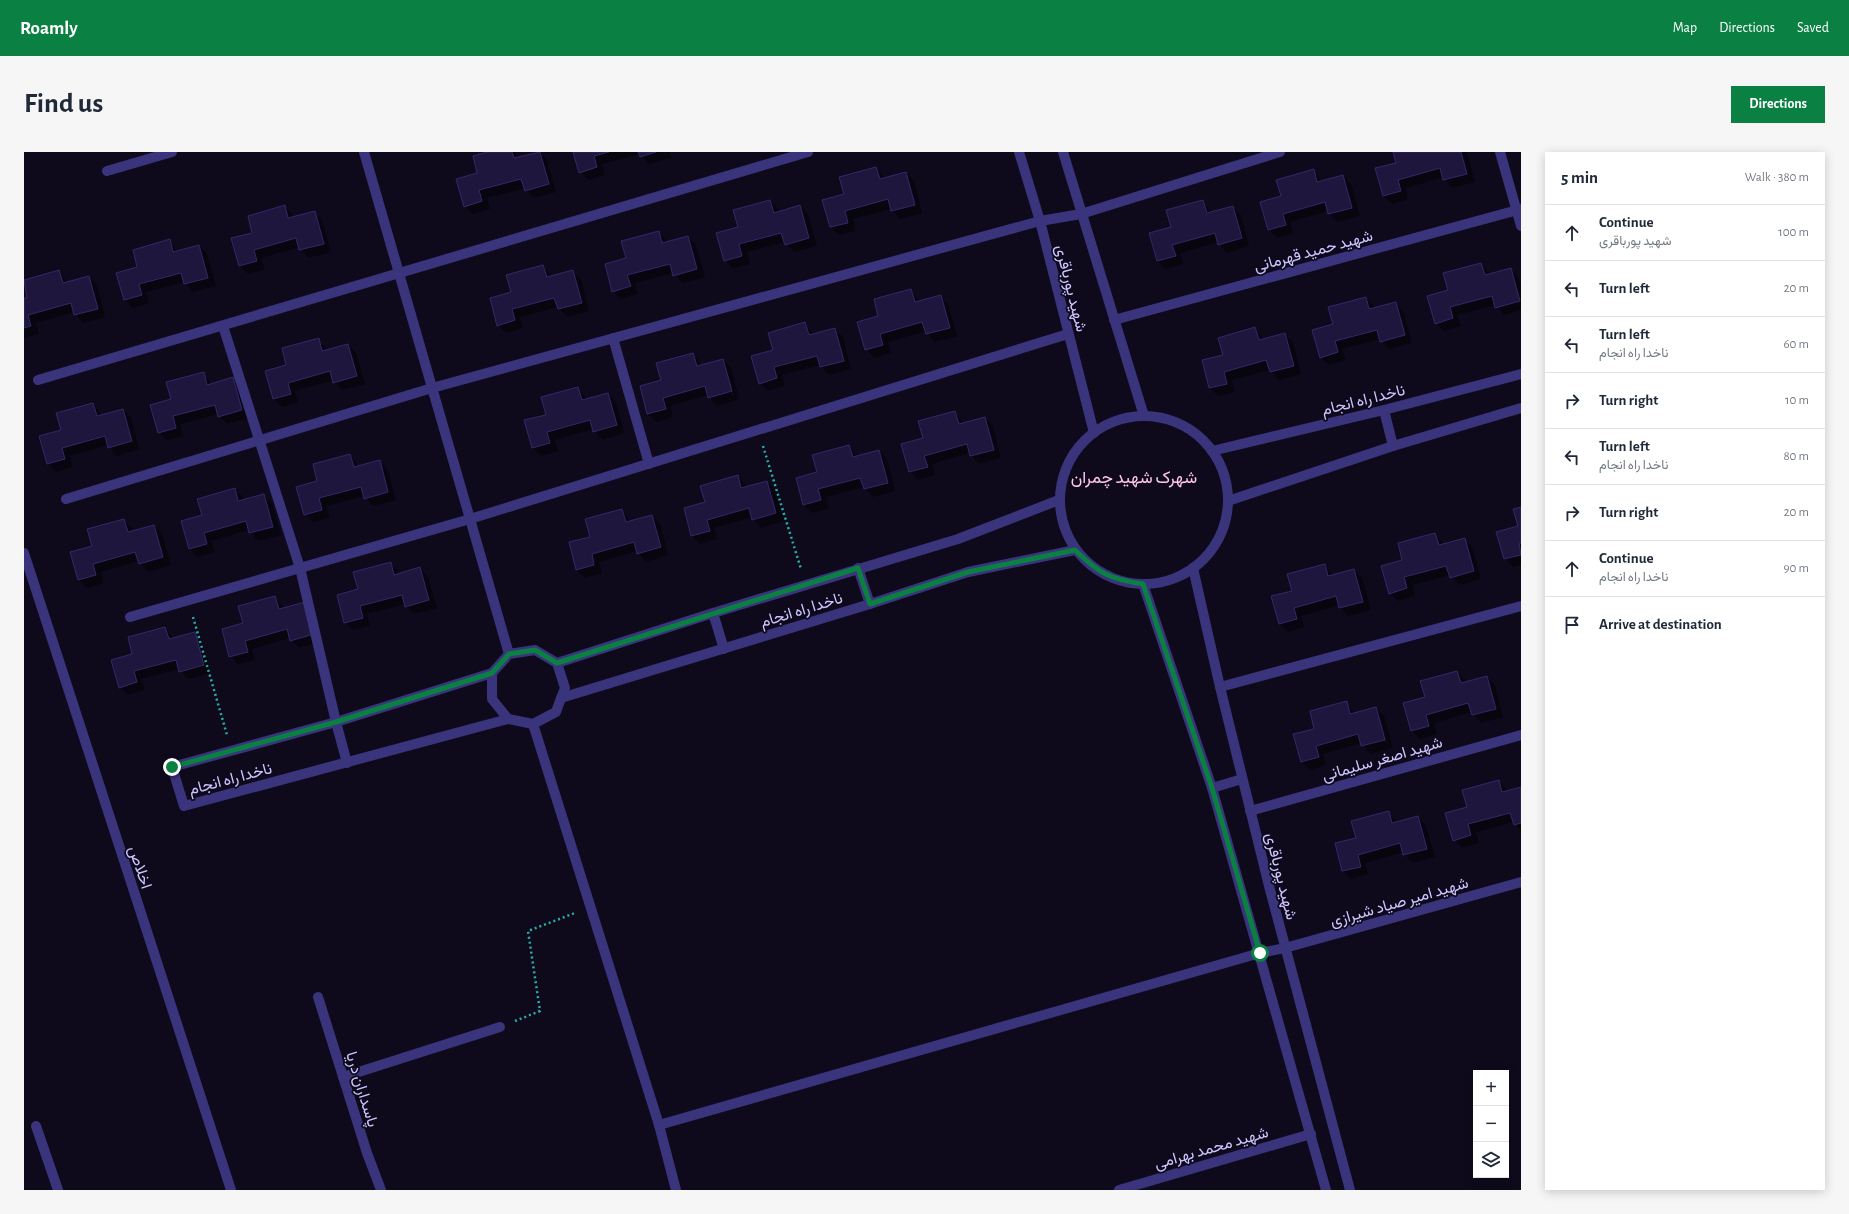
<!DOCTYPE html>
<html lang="en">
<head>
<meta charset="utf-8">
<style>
	:root { --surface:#fff; --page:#f6f6f7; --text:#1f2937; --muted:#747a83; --line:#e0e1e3; --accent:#0b8043 }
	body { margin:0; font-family:"Alegreya Sans",Vazirmatn,sans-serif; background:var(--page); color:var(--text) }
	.controls { position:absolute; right:12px; bottom:12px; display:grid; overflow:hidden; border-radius:0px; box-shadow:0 2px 10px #0003 }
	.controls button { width:36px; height:36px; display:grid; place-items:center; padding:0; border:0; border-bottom:1px solid var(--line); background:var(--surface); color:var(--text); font:20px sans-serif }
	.stop { position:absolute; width:12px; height:12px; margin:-9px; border:3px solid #0b8043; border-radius:50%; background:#fff }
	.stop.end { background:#0b8043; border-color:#fff; box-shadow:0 1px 4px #0008 }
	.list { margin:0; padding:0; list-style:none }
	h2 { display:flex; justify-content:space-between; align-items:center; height:52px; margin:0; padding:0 16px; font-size:17px }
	h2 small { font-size:13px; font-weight:400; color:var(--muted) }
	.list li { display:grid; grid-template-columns:26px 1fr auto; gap:12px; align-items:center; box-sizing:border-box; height:56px; padding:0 16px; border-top:1px solid var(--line) }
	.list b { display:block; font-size:15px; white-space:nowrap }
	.list p { margin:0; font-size:13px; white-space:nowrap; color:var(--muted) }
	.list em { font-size:13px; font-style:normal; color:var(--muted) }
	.icon { flex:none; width:22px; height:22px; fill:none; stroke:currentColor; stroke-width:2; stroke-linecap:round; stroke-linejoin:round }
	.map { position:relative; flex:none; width:1497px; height:1038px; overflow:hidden; border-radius:0px }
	header { display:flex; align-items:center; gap:24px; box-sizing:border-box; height:56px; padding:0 20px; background:var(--accent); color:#fff }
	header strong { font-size:19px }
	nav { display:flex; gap:22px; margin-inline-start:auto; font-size:14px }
	.intro { display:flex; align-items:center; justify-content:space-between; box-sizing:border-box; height:96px; padding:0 24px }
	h1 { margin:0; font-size:28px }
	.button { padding:10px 18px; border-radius:0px; background:var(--accent); color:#fff; font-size:14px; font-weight:700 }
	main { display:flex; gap:24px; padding:0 24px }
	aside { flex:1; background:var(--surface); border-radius:0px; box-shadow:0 2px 10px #0003 }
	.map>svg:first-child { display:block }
	.shadow { fill:#0007; fill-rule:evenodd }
	.building { fill:#1f163d; stroke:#36276a }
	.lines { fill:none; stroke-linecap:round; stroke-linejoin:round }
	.path { stroke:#29afab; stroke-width:2.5; stroke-dasharray:2 3; stroke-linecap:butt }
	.minor { stroke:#39347c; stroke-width:10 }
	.tertiary { stroke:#39347c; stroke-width:10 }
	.route { stroke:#0b8043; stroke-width:5 }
	.labels { text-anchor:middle; stroke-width:3.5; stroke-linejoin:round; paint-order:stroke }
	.street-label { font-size:16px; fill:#cdc5ff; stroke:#0e0a1c }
	.neighbourhood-label { font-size:17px; fill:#ffc7e9; stroke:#0e0a1c }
</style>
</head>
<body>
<header>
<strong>Roamly</strong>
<nav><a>Map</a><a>Directions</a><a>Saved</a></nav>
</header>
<div class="intro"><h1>Find us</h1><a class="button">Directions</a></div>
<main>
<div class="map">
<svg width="1497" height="1038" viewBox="0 0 1497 1038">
	<rect width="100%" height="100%" fill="#0e0a1c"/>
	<g class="shadow">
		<path d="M466,0h25l4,6 20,-6 8,8 9,32 -22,6 -9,-10 -38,10 3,11 -17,5 -8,-8 14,-32z"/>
		<path d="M550,0h96l1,6 -22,6 -9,-10 -38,10 3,11 -17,5 -8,-8z"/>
		<path d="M1370,0h73l8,30 -23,6 -8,-11 -38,11 2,11 -16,5 -8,-8 -8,-27 21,-6z"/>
		<path d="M852,16l9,11 21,-6 8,8 8,32 -22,6 -9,-10 -38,10 3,12 -17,4 -8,-8 -8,-27 22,-6z"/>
		<path d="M1290,19l8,11 21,-6 8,8 9,32 -23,6 -9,-11 -38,11 3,11 -16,5 -8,-8 13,-33z"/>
		<path d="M746,49l8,8 1,3 21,-6 8,8 9,32 -23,6 -9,-10 -38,10 3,12 -17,4 -8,-8 14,-32z"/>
		<path d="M1179,49l9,12 21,-6 8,8 8,31 -22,7 -9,-11 -38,11 3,11 -17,5 -8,-8 14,-33z"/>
		<path d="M261,54l8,9 1,3 20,-6 8,8 9,32 -23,6 -8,-11 -39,11 4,11 -17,5 -8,-8 14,-33z"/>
		<path d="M634,80l8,8 1,3 21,-6 8,8 9,32 -23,6 -9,-10 -38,10 3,11 -17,5 -8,-8 14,-32z"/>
		<path d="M145,89l9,11 21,-6 8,8 9,32 -23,6 -8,-10 -39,10 3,11 -16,5 -8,-8 -8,-27 22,-6z"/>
		<path d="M1457,112l9,11 20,-6 8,8 3,10v23l-17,5 -8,-10 -39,10 4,11 -17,5 -8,-8z"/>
		<path d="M519,114l9,11 20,-6 9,8 8,32 -22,6 -9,-10 -38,10 3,11 -17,5 -8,-8 14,-32z"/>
		<path d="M35,119l9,12 21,-6 8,8 8,32 -22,6 -9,-11 -38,11 3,11 -15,4v-39l4,-1 -4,-17z"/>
		<path d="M887,138l9,12 20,-6 8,8 9,32 -22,6 -9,-11 -38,11 3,11 -17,5 -8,-9 14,-32z"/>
		<path d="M1342,146l8,8 1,3 20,-6 8,8 9,32 -23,6 -8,-10 -39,10 4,11 -17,5 -9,-8 15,-32z"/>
		<path d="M781,172l9,11 21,-6 8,8 8,32 -22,6 -9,-10 -38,10 3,11 -17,5 -8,-8 14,-32z"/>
		<path d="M1231,177l9,11 20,-6 9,8 8,32 -22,6 -9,-10 -38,10 3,12 -17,4 -8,-8 -7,-27 21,-6z"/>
		<path d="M294,187l9,11 21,-5 8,8 9,31 -23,6 -8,-10 -39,11 3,11 -16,5 -8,-8 13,-33z"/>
		<path d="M669,202l9,11 21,-5 8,8 8,31 -22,7 -9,-11 -38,11 3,11 -17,5 -8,-8 14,-33zM700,216h2l8,28h-2z"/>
		<path d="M179,221l9,12 21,-6 8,8 9,31 -23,6 -9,-10 -38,10 3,12 -16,4 -8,-8 13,-32z"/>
		<path d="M554,236l9,12 21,-6 8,8 8,31 -22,7 -9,-11 -38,11 3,11 -17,5 -8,-8 14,-33z"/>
		<path d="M69,252l9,11 21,-5 8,8 8,31 -22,7 -9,-11 -38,11 3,11 -17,5 -8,-9 14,-32z"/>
		<path d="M931,260l9,12 21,-6 8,8 8,32 -22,6 -9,-11 -38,11 3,11 -17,5 -8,-9 14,-32z"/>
		<path d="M825,294l9,11 21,-6 8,8 8,32 -22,6 -9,-10 -38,10 3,11 -17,5 -8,-8 -7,-27 21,-6z"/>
		<path d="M326,303l9,12 20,-6 8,8 9,31 -23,6 -8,-10 -39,10 4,12 -17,4 -8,-8z"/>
		<path d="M713,324l8,8 1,3 21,-5 8,8 9,31 -23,7 -9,-11 -38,11 3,11 -17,5 -8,-8 14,-33z"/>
		<path d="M211,337l8,8v3l21,-5 8,8 9,32 -23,6 -9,-11 -38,11 4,11 -17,5 -9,-9 14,-32z"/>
		<path d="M1497,356v57l-8,2 -8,-8 -7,-27 21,-6z"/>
		<path d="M598,358l9,12 21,-6 8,8 8,31 -22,7 -9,-11 -38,11 3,11 -17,5 -8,-8z"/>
		<path d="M100,368l8,8 1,3 21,-5 8,8 9,31 -23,7 -9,-11 -38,11 3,11 -17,5 -8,-8 14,-33z"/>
		<path d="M1411,382l9,11 20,-6 8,8 9,32 -22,6 -9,-10 -38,10 3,11 -17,5 -8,-8 14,-32z"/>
		<path d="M366,411l8,8 1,3 21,-6 8,9 9,31 -23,6 -9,-10 -38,10 3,12 -17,4 -8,-8 14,-32z"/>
		<path d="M1300,413l9,11 21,-6 8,8 9,32 -23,6 -9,-11 -38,11 3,11 -16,5 -8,-8 13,-33z"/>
		<path d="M251,445l9,11 37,34 -22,6 -9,-10 -38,11 3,11 -17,4 -8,-8 14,-32z"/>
		<path d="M141,476l9,11 20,-6 8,8 9,32 -23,6 -8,-10 -39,10 4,11 -17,5 -8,-8 14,-32z"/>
		<path d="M1433,520l8,8 1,3 21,-6 8,8 8,32 -22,6 -9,-11 -38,11 3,11 -17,5 -8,-8 14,-33z"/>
		<path d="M1322,550l9,12 21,-6 8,8 9,32 -23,6 -8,-11 -39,11 3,11 -16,5 -8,-8 13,-33zM1354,564h2l7,28 -1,1z"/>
		<path d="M1475,629l9,11 13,-4v43l-7,-9 -38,10 3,11 -17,5 -8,-8 14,-32z"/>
		<path d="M1364,660l9,11 21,-6 8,9 9,31 -23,6 -9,-11 -38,11 3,11 -17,5 -8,-8 -7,-27 21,-6z"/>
	</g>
	<g class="building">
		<path d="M463,0h25l2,6 26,-6 9,32 -24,7 -4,-12 -42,11 3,11 -18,6 -8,-28 21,-6 -4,-17z"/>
		<path d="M549,0h36l-15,4 3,11 -18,6z"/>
		<path d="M614,0h18l-16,5z"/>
		<path d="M1369,0h68l6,22 -24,6 -3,-12 -42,12 3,11 -18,5 -8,-28 21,-5z"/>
		<path d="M852,15l4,12 26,-7 9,33 -24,6 -3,-12 -43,12 3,12 -18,4 -8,-27 22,-6 -5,-17z"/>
		<path d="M1290,17l3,13 26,-7 9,33 -24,6 -3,-12 -42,12 3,11 -18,5 -8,-28 21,-6 -5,-16z"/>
		<path d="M746,48l4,13 26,-8 9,33 -24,7 -4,-12 -42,11 3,12 -18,5 -8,-28 22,-6 -5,-17z"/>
		<path d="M1179,48l4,13 26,-7 9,32 -24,7 -3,-12 -43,12 4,11 -19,5 -8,-28 22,-6 -5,-17z"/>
		<path d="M261,53l3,13 27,-7 9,33 -25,6 -3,-12 -42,12 3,11 -18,5 -8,-28 21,-5 -4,-17z"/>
		<path d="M635,79l3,12 26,-7 9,33 -24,7 -3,-12 -43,11 4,11 -19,6 -7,-28 21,-6 -5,-17z"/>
		<path d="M146,87l3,13 26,-7 9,33 -24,6 -3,-11 -42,11 3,11 -18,5 -8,-27 21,-6 -4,-17z"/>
		<path d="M1457,111l4,12 26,-7 9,33 -25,7 -3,-12 -42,11 3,11 -18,6 -8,-28 21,-6 -5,-17z"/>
		<path d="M519,113l4,12 26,-7 9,33 -24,6 -4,-11 -42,11 3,11 -18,6 -7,-28 21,-6 -5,-17z"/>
		<path d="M35,118l4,13 26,-7 9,33 -24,6 -3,-12 -43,12 3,11 -7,2v-30h3l-3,-18z"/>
		<path d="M887,137l4,13 26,-7 9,33 -24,6 -4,-12 -42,12 3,11 -18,5 -8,-28 21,-6 -4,-17z"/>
		<path d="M1342,145l3,12 27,-7 9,33 -25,7 -3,-12 -42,11 3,11 -18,6 -8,-28 21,-6 -5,-17z"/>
		<path d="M781,170l4,13 26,-7 9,33 -24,6 -3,-11 -43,11 3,11 -18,6 -8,-28 22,-6 -5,-17z"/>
		<path d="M1231,175l4,13 26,-7 9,33 -24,6 -4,-12 -42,12 3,12 -18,4 -7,-28 21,-5 -5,-17z"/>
		<path d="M295,186l3,13 26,-7 9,32 -24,7 -3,-12 -42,12 3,11 -18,5 -8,-28 21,-6 -4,-17z"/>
		<path d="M669,201l4,13 26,-7 9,32 -24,7 -3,-12 -42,12 3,11 -19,5 -7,-28 21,-6 -5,-17z"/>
		<path d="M180,220l3,13 26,-8 9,33 -24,7 -3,-12 -42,11 3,12 -18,5 -8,-28 21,-6 -5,-17z"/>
		<path d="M554,235l4,13 26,-7 9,32 -24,7 -3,-12 -43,12 3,11 -18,5 -8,-28 22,-5 -5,-18z"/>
		<path d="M69,251l4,13 26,-7 9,32 -24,7 -3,-12 -43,12 3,11 -18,5 -8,-28 22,-6 -5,-17z"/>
		<path d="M931,259l4,13 26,-7 9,33 -24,6 -3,-12 -43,12 4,11 -19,5 -8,-28 22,-6 -5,-17z"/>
		<path d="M825,293l4,12 26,-7 9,33 -24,6 -4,-11 -42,11 3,11 -18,5 -7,-27 21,-6 -5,-17z"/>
		<path d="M326,302l4,13 26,-7 8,32 -24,7 -3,-12 -42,11 3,12 -18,5 -8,-28 21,-6 -4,-17z"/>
		<path d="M714,323l3,13 26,-7 9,32 -24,7 -3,-12 -42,12 3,11 -19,5 -7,-28 21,-6 -5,-16z"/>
		<path d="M211,336l3,13 26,-7 9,33 -24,6 -3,-12 -42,12 3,11 -18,5 -8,-28 21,-6 -5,-16z"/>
		<path d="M1497,355v36h-2l2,12 -17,4 -8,-27 22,-6 -5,-17z"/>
		<path d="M598,357l4,13 26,-7 9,32 -24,7 -3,-12 -42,12 2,11 -18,5 -7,-28 21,-5 -5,-18z"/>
		<path d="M100,367l4,13 26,-7 9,32 -24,7 -4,-12 -42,12 3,11 -18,5 -8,-28 22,-6 -5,-17z"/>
		<path d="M1411,381l4,12 26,-7 9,33 -24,7 -4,-12 -42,11 3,11 -18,6 -8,-28 21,-6 -4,-17z"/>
		<path d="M367,410l3,13 26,-8 9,33 -24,7 -3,-12 -42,11 3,12 -19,5 -7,-28 21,-6 -5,-17z"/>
		<path d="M1301,412l3,12 26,-7 9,33 -24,6 -3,-12 -42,12 3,11 -18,5 -8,-28 21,-5 -5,-17z"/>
		<path d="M251,444l4,13 26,-7 9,32 -24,7 -3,-12 -42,12 3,11 -19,5 -7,-28 21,-6 -5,-17z"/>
		<path d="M141,475l4,12 26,-7 9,33 -25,7 -3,-12 -42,11 3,11 -18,6 -8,-28 21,-6 -4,-17z"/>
		<path d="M1433,519l4,12 26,-7 9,33 -24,6 -4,-12 -42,12 3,11 -18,5 -8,-28 22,-6 -5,-16z"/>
		<path d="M1323,549l3,13 26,-7 9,33 -24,6 -3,-12 -42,12 3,11 -18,5 -8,-28 21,-5 -4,-18z"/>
		<path d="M1475,628l3,12 19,-5v36l-7,2 -4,-12 -42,11 3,11 -18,6 -8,-28 22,-6 -5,-17z"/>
		<path d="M1365,659l3,12 26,-7 9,33 -24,6 -3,-12 -42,12 3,12 -19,4 -7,-28 21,-5 -5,-17z"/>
	</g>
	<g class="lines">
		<g class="path">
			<path d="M739,294l38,123"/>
			<path d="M169,465l34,118"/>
			<path d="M491,869l25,-10 -12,-80 47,-18"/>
		</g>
		<g class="minor">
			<path d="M340,0l145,502"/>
			<path d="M1476,0l21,74"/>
			<path d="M83,19l65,-19"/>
			<path d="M1057,62l199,-62"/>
			<path d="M1090,168l407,-111"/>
			<path d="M199,174l77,242 36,154"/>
			<path d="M589,186l36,126"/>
			<path d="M14,228l770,-228"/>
			<path d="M42,347l366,-111 608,-167"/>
			<path d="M0,401l207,637"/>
			<path d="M106,465l340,-98 598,-185"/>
			<path d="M1196,535l301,-81"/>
			<path d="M1226,659l271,-76"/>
			<path d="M294,845l49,156 14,37"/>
			<path d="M319,925l157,-50"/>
			<path d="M635,973l601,-172"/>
			<path d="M12,974l22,64"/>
			<path d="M1095,1038l192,-56"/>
		</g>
		<g class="tertiary">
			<path d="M995,0l21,69 54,212"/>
			<path d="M1039,0l81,264"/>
			<path d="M1016,69l41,-7"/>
			<path d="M1360,258l9,36"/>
			<circle cx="1120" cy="348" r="84"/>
			<path d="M1188,299l172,-41 137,-36"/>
			<path d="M1204,349l165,-55 128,-38"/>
			<path d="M834,416l12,36"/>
			<path d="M1169,416l27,119 49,199 81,304"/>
			<path d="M1119,432l69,204 114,402"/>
			<path d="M689,461l11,36"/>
			<path d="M511,498l22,13 8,25 -4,10 -5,14 -23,12 -25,-5 -16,-20v-26l17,-19z"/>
			<path d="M533,511l156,-50 245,-74 101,-39"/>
			<path d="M468,521l-156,49 -164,45 12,39 324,-87"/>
			<path d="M537,546l309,-94 98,-32 107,-22"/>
			<path d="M312,570l11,41"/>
			<path d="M509,572l126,401 17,65"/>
			<path d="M1188,636l30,-9"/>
			<path d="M1236,801l25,-5 236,-66"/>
		</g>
	</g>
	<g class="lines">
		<path class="route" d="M148,615l164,-45 156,-49 17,-19 26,-4 22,13 301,-95 12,36 98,-32 107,-22c25,24 34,29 68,34l69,204 48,165"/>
	</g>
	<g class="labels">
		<g class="street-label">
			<text transform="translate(1289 98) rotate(-15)" y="6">شهید حمید قهرمانی</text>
			<text transform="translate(1048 136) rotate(76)" y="6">شهید پورباقری</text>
			<text transform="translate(1339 247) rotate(-14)" y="6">ناخدا راه انجام</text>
			<text transform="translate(777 457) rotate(-17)" y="6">ناخدا راه انجام</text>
			<text transform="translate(1358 606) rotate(-16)" y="6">شهید اصغر سلیمانی</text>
			<text transform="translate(206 626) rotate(-15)" y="6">ناخدا راه انجام</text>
			<text transform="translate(117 715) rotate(72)" y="6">اخلاص</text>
			<text transform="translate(1258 724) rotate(76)" y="6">شهید پورباقری</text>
			<text transform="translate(1375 749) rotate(-16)" y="6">شهید امیر صیاد شیرازی</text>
			<text transform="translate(339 937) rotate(73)" y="6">پاسداران دریا</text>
			<text transform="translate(1187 995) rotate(-16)" y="6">شهید محمد بهرامی</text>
		</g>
		<g class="neighbourhood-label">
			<text x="1110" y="331">شهرک شهید چمران</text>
		</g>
	</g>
</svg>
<div class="controls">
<button>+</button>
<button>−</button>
<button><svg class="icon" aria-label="layers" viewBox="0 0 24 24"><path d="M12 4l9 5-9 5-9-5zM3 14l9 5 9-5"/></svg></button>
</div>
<div class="stop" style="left:1236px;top:801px"></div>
<div class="stop end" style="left:148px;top:615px"></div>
</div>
<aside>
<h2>5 min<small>Walk · 380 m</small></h2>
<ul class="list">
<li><svg class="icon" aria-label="ahead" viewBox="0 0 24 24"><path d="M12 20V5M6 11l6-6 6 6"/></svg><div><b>Continue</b><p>شهید پورباقری</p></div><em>100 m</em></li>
<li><svg class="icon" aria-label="left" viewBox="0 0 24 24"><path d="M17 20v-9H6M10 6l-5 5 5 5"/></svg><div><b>Turn left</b></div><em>20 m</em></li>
<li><svg class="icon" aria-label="left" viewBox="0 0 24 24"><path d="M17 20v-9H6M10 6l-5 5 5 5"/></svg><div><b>Turn left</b><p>ناخدا راه انجام</p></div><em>60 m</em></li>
<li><svg class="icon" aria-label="right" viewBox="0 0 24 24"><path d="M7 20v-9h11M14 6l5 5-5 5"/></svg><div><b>Turn right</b></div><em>10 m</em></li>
<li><svg class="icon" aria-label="left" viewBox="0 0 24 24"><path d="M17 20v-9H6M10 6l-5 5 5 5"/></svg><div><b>Turn left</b><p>ناخدا راه انجام</p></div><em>80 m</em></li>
<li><svg class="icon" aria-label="right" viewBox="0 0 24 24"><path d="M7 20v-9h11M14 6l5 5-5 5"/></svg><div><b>Turn right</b></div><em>20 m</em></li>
<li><svg class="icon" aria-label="ahead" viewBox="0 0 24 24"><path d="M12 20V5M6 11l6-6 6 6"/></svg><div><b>Continue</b><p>ناخدا راه انجام</p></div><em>90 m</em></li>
<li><svg class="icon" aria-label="arrive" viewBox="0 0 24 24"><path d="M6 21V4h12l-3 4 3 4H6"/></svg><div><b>Arrive at destination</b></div></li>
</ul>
</aside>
</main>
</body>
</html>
